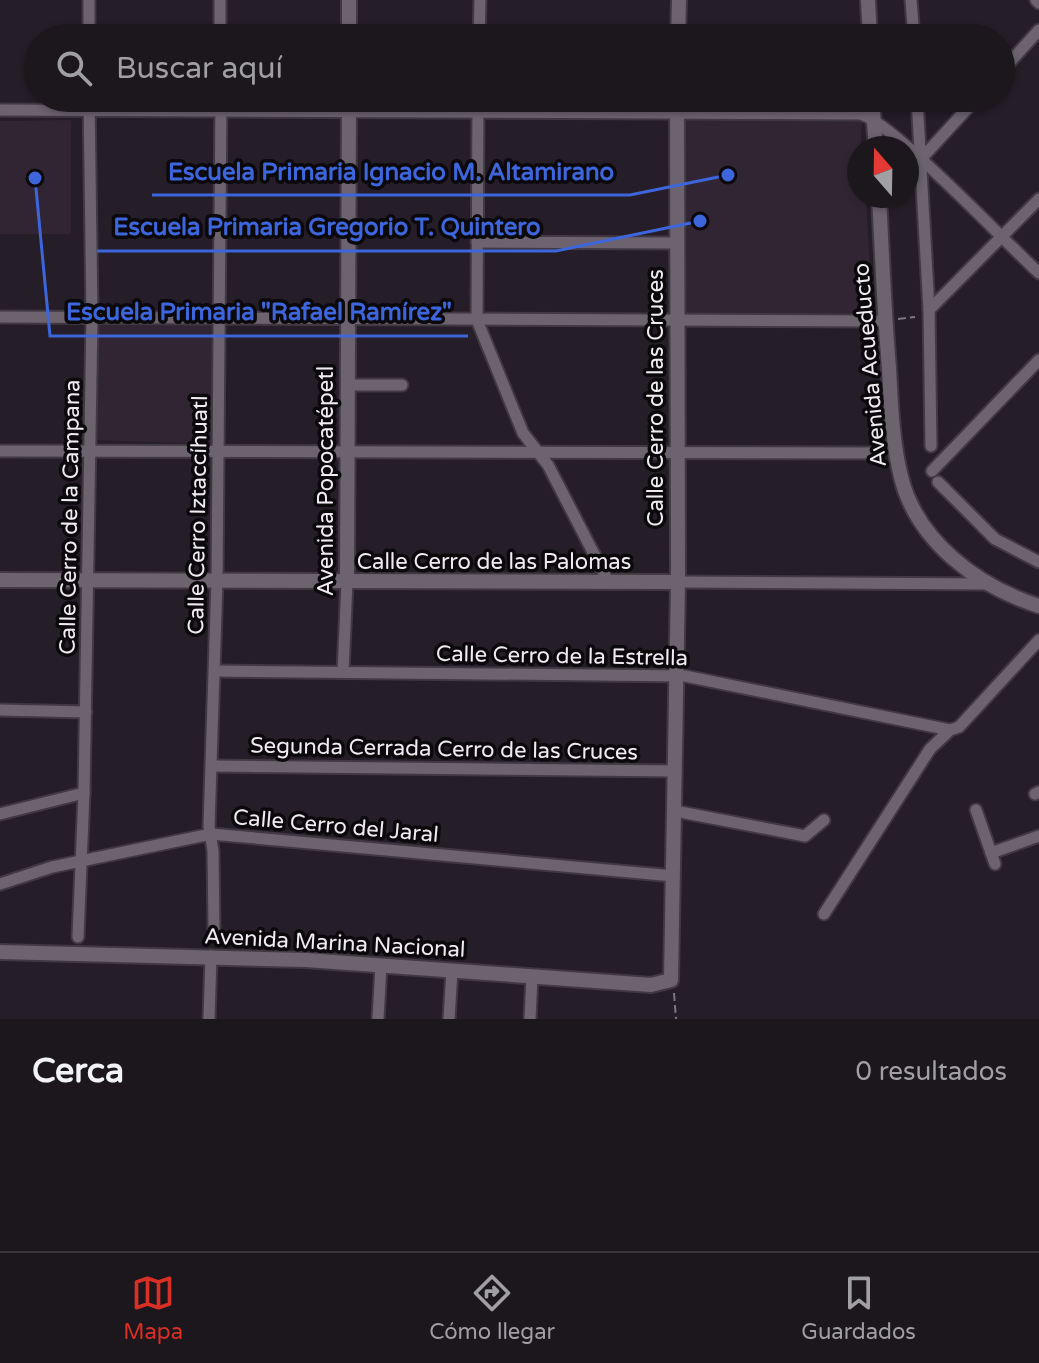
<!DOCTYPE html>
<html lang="es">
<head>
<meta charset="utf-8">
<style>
	:root { --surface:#1c161d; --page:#29232a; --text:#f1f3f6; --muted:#a09fa4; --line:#3a353b; --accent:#d93025 }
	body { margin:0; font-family:"Varela Round",sans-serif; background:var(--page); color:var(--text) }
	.compass { position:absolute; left:847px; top:136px; width:72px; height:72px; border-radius:50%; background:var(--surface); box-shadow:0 2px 6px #0004; rotate:340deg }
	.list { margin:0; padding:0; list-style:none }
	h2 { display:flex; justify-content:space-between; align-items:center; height:104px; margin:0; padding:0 32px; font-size:34px }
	h2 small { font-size:26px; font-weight:400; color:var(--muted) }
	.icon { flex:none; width:44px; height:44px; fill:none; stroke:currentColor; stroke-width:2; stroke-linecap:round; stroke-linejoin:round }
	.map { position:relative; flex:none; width:1039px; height:1019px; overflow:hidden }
	.search { position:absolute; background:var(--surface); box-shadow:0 2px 6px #0004; left:24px; right:24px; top:24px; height:88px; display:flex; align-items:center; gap:20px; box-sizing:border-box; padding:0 28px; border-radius:44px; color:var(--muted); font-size:30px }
	.sheet { height:232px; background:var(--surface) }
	nav { display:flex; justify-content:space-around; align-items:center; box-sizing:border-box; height:112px; border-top:2px solid var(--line); background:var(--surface); font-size:22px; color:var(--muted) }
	nav a { display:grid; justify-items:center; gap:4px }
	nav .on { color:var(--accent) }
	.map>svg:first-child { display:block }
	.built { fill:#312534 }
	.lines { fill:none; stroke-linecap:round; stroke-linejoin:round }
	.street-casing { stroke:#403942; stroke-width:15 }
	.secondary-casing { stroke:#403942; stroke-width:18 }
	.path { stroke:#7e7780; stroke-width:2; stroke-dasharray:8 4; stroke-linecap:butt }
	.street { stroke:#6c636f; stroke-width:11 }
	.secondary { stroke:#6c636f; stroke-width:14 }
	.labels { text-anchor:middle; stroke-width:7; stroke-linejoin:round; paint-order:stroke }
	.street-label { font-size:22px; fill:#f0ebf2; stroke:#0c090d }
	.leader { fill:none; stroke:#3d66dc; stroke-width:3 }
	.callout-dot { fill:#3d66dc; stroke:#0c090d; stroke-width:3 }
	.callout-label { font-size:24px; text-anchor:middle; font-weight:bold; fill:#3d66dc; stroke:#0c090d; stroke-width:7; stroke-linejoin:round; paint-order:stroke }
</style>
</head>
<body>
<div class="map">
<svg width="1039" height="1019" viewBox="0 0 1039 1019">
	<rect width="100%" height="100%" fill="#251d27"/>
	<g class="built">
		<path d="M862,117l-3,79h7l6,117 -195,1 1,-196z"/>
		<path d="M71,120v114h-71v-113z"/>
		<path d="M215,323l1,121 -124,-4 3,-116z"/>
	</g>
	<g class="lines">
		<defs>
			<g id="street">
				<path d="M89,0v38"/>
				<path d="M220,0v38"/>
				<path d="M911,0l3,38"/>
				<path d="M1036,0l3,3"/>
				<path d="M479,38l1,-38"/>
				<path d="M1001,72l38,-42"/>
				<path d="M478,98l-1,222 46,113 25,32 61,118"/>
				<path d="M917,98l12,212 2,136"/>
				<path d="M0,110l860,4c30,6 148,131 179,159"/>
				<path d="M921,159l56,-61"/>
				<path d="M477,242l199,1"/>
				<path d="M929,310l110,-111"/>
				<path d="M0,317l885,4"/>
				<path d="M347,385h55"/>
				<path d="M0,451l874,2"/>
				<path d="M932,471l107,-111"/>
				<path d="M938,482l57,57 44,23"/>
				<path d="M678,582l309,2"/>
				<path d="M215,671l470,5 265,54"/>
				<path d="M343,672l4,-90"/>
				<path d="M0,710l86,2"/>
				<path d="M213,766l462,5"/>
				<path d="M1035,794l4,-2"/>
				<path d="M976,810l19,54"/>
				<path d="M675,811l130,25 19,-16"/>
				<path d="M0,814l84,-21"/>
				<path d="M991,853l48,-17"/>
				<path d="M0,884l52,-17 159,-33 463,42"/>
				<path d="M824,914l106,-165 20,-19 9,-3 80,-87"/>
				<path d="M214,931l-1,-80 -4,-25 8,-246 4,-482"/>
				<path d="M78,937l6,-144 8,-476 -3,-219"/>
				<path d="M209,1019l2,-63"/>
				<path d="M378,1019l3,-54"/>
				<path d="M449,1019l3,-49"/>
				<path d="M530,1019l2,-42"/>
			</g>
			<g id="secondary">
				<path d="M868,0l2,38"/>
				<path d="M349,38v-38"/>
				<path d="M678,38l1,-38"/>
				<path d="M872,98l4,50"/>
				<path d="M879,196c3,57 5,114 10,172 2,36 3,73 12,109 16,65 78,110 138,129"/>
				<path d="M0,580l678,2"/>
				<path d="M347,582l2,-484"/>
				<path d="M0,952l306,8 345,25 20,-5 7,-398 -1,-484"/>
			</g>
		</defs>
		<use href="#street" class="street-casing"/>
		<use href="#secondary" class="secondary-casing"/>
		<g class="path">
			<path d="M898,319l17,-2"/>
			<path d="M674,993l2,26"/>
		</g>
		<use href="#street" class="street"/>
		<use href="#secondary" class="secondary"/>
	</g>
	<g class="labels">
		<g class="street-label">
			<text transform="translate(869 365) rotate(-95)" y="8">Avenida Acueducto</text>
			<text transform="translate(655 398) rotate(-90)" y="8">Calle Cerro de las Cruces</text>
			<text transform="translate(325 481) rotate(-90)" y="8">Avenida Popocatépetl</text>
			<text transform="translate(197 515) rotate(-89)" y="8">Calle Cerro Iztaccíhuatl</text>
			<text transform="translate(69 517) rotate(-89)" y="8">Calle Cerro de la Campana</text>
			<text x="494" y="569">Calle Cerro de las Palomas</text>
			<text transform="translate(562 655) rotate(1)" y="8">Calle Cerro de la Estrella</text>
			<text transform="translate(444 748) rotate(1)" y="8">Segunda Cerrada Cerro de las Cruces</text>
			<text transform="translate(336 825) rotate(5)" y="8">Calle Cerro del Jaral</text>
			<text transform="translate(335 942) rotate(3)" y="8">Avenida Marina Nacional</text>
		</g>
	</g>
	<path class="leader" d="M728 175L630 195H152M700 221L556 251H97M35 178L50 336H468"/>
	<g class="callout-dot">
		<circle cx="728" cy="175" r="8"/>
		<circle cx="700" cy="221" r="8"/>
		<circle cx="35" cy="178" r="8"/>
	</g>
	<g class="callout-label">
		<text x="391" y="180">Escuela Primaria Ignacio M. Altamirano</text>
		<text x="327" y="235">Escuela Primaria Gregorio T. Quintero</text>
		<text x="259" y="320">Escuela Primaria "Rafael Ramírez"</text>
	</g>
</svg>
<svg class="compass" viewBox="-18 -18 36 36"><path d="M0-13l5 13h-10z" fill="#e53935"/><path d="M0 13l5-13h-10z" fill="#a09fa4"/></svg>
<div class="search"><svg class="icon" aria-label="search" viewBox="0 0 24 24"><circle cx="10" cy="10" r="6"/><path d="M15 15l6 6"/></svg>Buscar aquí</div>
</div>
<section class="sheet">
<h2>Cerca<small>0 resultados</small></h2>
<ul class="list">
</ul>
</section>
<nav>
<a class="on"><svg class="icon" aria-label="map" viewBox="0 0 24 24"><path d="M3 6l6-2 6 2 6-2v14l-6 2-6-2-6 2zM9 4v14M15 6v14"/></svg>Mapa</a>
<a><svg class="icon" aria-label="directions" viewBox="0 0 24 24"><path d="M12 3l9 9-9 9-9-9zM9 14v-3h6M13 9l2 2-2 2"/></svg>Cómo llegar</a>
<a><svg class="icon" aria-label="saved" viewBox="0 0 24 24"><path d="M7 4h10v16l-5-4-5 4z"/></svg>Guardados</a>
</nav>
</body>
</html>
